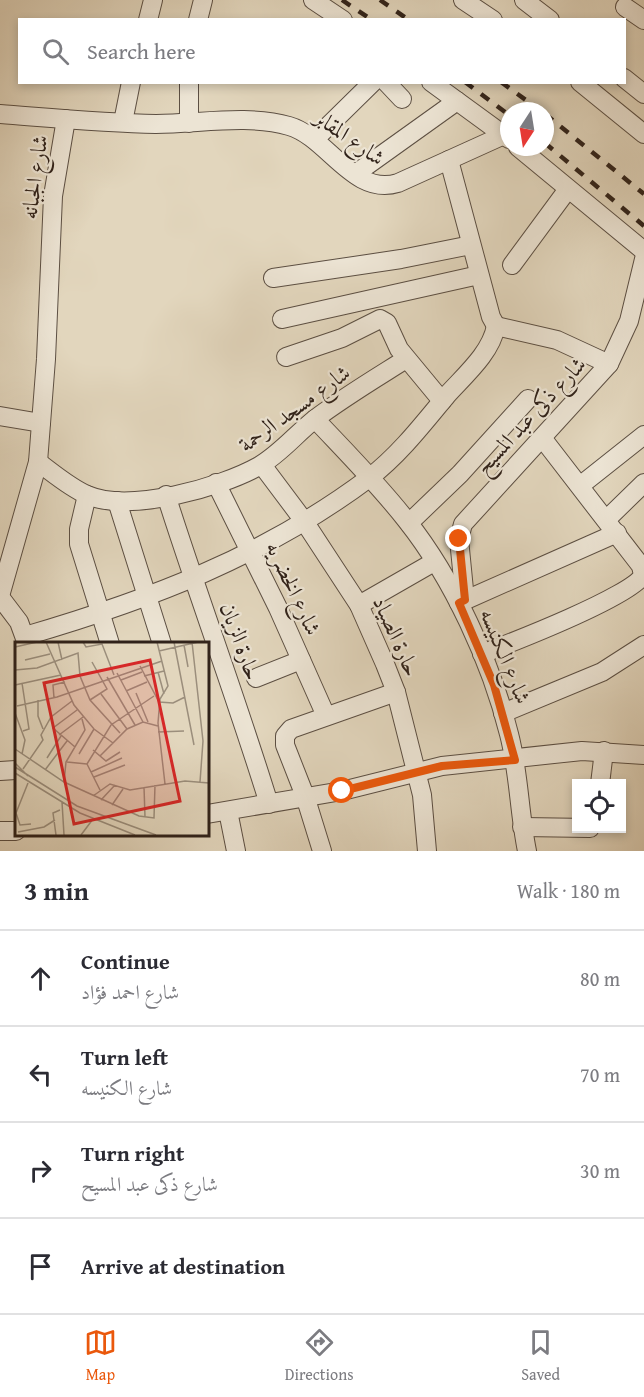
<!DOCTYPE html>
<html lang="en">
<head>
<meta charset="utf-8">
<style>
	:root { --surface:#fff; --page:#f2f2f3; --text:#2b2b33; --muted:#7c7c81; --line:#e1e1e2; --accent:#ea580c }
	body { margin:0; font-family:"Gentium Book Plus",Amiri,serif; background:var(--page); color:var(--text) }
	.controls { position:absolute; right:18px; bottom:18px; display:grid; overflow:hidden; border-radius:0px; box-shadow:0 3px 9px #0003 }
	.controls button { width:54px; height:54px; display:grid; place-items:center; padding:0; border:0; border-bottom:2px solid var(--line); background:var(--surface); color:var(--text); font:30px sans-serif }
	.compass { position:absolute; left:500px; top:102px; width:54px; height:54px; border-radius:50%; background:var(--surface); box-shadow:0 3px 9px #0003; rotate:192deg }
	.stop { position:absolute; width:18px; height:18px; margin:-14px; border:4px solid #ea580c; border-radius:50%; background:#fff }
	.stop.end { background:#ea580c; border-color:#fff; box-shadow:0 2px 6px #0008 }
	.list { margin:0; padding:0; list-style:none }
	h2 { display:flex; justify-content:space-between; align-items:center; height:78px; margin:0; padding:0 24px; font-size:26px }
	h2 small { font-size:20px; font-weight:400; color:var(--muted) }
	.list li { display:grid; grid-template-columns:39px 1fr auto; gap:18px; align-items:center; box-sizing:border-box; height:96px; padding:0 24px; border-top:2px solid var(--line) }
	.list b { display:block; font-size:22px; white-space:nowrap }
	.list p { margin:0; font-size:20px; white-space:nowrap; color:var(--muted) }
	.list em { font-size:20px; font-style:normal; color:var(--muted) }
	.icon { flex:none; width:33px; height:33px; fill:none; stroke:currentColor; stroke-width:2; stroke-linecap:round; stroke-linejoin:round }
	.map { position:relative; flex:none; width:644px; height:851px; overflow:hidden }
	.search { position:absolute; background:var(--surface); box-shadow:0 3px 9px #0003; left:18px; right:18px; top:18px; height:66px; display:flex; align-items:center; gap:15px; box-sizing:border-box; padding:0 21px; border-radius:0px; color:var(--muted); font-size:22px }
	.sheet { height:462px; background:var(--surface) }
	nav { display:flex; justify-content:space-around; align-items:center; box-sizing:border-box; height:84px; border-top:2px solid var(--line); background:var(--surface); font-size:16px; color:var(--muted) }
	nav a { display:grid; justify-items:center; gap:3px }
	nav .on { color:var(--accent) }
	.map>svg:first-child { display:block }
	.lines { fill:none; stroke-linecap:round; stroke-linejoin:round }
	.minor-casing { stroke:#5c4f43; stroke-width:20 }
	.minor { stroke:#ece4d4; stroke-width:18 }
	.rail { stroke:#30221a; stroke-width:4.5; stroke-dasharray:10 10; stroke-linecap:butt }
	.route { stroke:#ea580c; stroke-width:8 }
	.labels { text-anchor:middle; stroke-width:4.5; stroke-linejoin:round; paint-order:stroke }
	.street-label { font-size:22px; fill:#30221a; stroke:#ece4d4 }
	.inset-road { fill:none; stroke:#9b8e7c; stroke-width:1.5 }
	.view { fill:#d62828; fill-opacity:0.15; stroke:#d62828; stroke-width:3 }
	.inset-edge { fill:none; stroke:#30221a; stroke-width:3 }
</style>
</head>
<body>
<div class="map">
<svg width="644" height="851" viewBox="0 0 644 851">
	<rect width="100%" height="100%" fill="#e2d6bd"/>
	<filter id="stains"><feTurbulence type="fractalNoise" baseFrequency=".00333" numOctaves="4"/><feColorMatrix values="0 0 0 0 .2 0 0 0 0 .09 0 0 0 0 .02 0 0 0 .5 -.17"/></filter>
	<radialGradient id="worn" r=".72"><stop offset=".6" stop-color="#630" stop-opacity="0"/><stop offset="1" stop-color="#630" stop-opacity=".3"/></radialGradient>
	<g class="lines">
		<defs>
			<g id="minor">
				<path d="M313,0l30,20"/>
				<path d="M463,0l30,20"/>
				<path d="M524,0l26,20"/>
				<path d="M625,7l19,13"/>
				<path d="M148,20l5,-20"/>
				<path d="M198,20l5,-20"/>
				<path d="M624,78l20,16"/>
				<path d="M189,82v41"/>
				<path d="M386,82l16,17"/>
				<path d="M431,82l78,57"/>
				<path d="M580,82l64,52"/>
				<path d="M0,114c52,4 104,9 156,10 43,0 91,-10 133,2 39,11 64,71 109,57l106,-48"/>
				<path d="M123,122l8,-40"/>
				<path d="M315,139l58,-57"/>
				<path d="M518,147l126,104"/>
				<path d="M449,160l42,157 5,9"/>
				<path d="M355,174l102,-73"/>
				<path d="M512,265l56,-76"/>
				<path d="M273,278l128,-19 70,-14"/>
				<path d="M282,319l197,-44"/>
				<path d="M496,326l61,14 52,24"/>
				<path d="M286,357l56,-19 38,-19 7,4 12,26 43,52"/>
				<path d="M0,416l41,7"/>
				<path d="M315,419c32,34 64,66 92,102 46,58 84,141 102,213 10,38 10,78 18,117"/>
				<path d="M38,462c15,11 31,25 49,33 42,18 133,-7 172,-29 21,-12 37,-32 56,-47 29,-22 61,-41 91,-60"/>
				<path d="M262,465l42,56 55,84 26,59 11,28 26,103 5,56"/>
				<path d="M216,483l62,125 48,108"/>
				<path d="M581,485l63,-50"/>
				<path d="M87,495l-8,34v15l31,100"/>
				<path d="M166,495c33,104 71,205 103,309"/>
				<path d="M117,501l45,143"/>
				<path d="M607,519l37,-36"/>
				<path d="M409,523l51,-49 68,-75"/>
				<path d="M0,596l38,-134 8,-103 7,-163 13,-77"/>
				<path d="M0,597l19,25 8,22"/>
				<path d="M465,600l-6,-61 4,-15 146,-160 20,-43 15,-62"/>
				<path d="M459,603l158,-70"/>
				<path d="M359,605l75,-43"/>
				<path d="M25,636c124,-36 240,-80 344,-158 30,-23 54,-54 78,-83 18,-20 44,-42 49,-69"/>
				<path d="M482,654c26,-10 151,-58 161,-79l-2,-9 -98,-127"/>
				<path d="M256,678l45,-18"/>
				<path d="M503,713l99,-41 42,-27"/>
				<path d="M0,771l16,-1"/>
				<path d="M600,784l4,-33"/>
				<path d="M228,811l8,40"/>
				<path d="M207,814l135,-23 100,-25 140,-15 62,4"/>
				<path d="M522,827l68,1"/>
				<path d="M0,831h16"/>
				<path d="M322,851l-17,-55 -20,-51v-9l6,-7 105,-37"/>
			</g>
		</defs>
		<use href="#minor" class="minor-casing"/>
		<use href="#minor" class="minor"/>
		<g class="rail">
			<path d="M342,0l30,20"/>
			<path d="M380,0l29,20"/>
			<path d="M465,82l44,33"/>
			<path d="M501,82l40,29"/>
			<path d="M545,114l99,80"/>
			<path d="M545,143l99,83"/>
		</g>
	</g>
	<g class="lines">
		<path class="route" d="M342,791l100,-25 73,-6 -21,-75 -35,-82 6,-3 -6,-61"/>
	</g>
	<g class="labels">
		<g class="street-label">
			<text transform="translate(350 137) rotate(35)" y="8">شارع المقابر</text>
			<text transform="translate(34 177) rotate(-82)" y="8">شارع الجبانه</text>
			<text transform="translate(294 408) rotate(-36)" y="8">شارع مسجد الرحمة</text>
			<text transform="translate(530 415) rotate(-47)" y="8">شارع ذكى عبد المسيح</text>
			<text transform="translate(294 588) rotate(65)" y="8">شارع الخضريه</text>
			<text transform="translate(397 636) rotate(66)" y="8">حارة الصياد</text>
			<text transform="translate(241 641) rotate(70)" y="8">حارة الزيان</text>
			<text transform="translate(506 656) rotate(68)" y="8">شارع الكنيسه</text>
		</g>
	</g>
	<g transform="translate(15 642)">
		<rect width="194" height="194" fill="#e2d6bd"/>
		<path class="inset-road" d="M31,0l28,63 20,24 19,14M43,0l4,18M68,0l3,5 16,-3 12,31M142,0l11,44 -8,13 -2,24 7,61M159,0l20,103M177,0l11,99 -3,41M169,3l4,22M0,5l22,-5M144,9l39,-9M10,18l25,-6M125,24l19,36 14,1 12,-6M0,28l22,-2 41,-15 2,23 10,24 30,33M143,30l6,22M102,31l26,49M129,34l20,-5M92,35l28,48M106,38l21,-8M7,41l7,46 -6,2M0,43l46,-10M111,49l21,-9M121,51l12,29M86,52l26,35M39,56l-1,-13 12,-3M23,58v16l5,13M75,58l17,-11 -15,-27M2,64l40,-9 105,-36M0,71l10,27 -3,14M143,90l26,-1M44,93l24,-18M60,105l-22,-19 24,-18M0,107l49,33 75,34 15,2 1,-33M78,108l13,11 14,-9M64,112l15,-25M85,114l27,-27 16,-7 15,4M32,116l14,-22M52,120l20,2M0,121l13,13M72,122l24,-39 43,-29M72,122l13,26M0,125l62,39 79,29M8,127l20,-29 -2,-5 10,-18 21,-16M30,128l22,-29M76,130l31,-14M0,131l65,40 55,22M79,135l31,-12M49,140l2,-20 19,-32 -3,-11M13,141l-12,30 4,12 11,-1M129,145l1,30M78,154l17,-12 20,6 55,-9 24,2M86,158l14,-15M47,160l2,33M97,163l11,-16M3,190l26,-5 11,-7M41,193l-3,-22 7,-3M66,193l12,-16"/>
		<path class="view" d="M135,18l30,141 -106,23 -30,-141z"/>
		<rect width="194" height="194" class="inset-edge"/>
	</g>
	<rect width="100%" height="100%" filter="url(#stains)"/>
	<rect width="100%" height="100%" fill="url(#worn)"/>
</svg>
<div class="controls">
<button><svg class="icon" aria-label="locate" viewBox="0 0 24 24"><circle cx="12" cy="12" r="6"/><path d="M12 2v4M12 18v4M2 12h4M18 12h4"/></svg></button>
</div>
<svg class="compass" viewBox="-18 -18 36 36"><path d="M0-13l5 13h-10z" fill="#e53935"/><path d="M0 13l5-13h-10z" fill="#7c7c81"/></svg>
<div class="stop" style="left:342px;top:791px"></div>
<div class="stop end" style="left:459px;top:539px"></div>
<div class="search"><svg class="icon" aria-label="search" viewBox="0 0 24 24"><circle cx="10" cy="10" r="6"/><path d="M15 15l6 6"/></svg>Search here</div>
</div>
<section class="sheet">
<h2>3 min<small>Walk · 180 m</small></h2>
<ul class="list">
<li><svg class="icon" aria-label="ahead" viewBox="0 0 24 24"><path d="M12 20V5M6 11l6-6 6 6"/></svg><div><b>Continue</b><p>شارع احمد فؤاد</p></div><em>80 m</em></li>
<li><svg class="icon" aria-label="left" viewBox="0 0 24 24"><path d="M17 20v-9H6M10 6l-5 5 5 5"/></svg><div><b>Turn left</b><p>شارع الكنيسه</p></div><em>70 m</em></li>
<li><svg class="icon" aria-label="right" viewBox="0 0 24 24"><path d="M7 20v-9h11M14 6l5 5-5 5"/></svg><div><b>Turn right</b><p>شارع ذكى عبد المسيح</p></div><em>30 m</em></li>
<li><svg class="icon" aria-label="arrive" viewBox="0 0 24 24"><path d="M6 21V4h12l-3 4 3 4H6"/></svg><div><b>Arrive at destination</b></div></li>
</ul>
</section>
<nav>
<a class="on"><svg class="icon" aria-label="map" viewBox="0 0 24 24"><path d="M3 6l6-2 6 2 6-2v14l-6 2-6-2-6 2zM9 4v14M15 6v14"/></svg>Map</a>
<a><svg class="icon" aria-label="directions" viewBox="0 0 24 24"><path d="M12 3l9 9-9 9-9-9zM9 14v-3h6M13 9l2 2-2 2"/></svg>Directions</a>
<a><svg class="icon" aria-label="saved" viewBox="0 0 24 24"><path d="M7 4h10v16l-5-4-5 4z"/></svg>Saved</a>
</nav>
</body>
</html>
